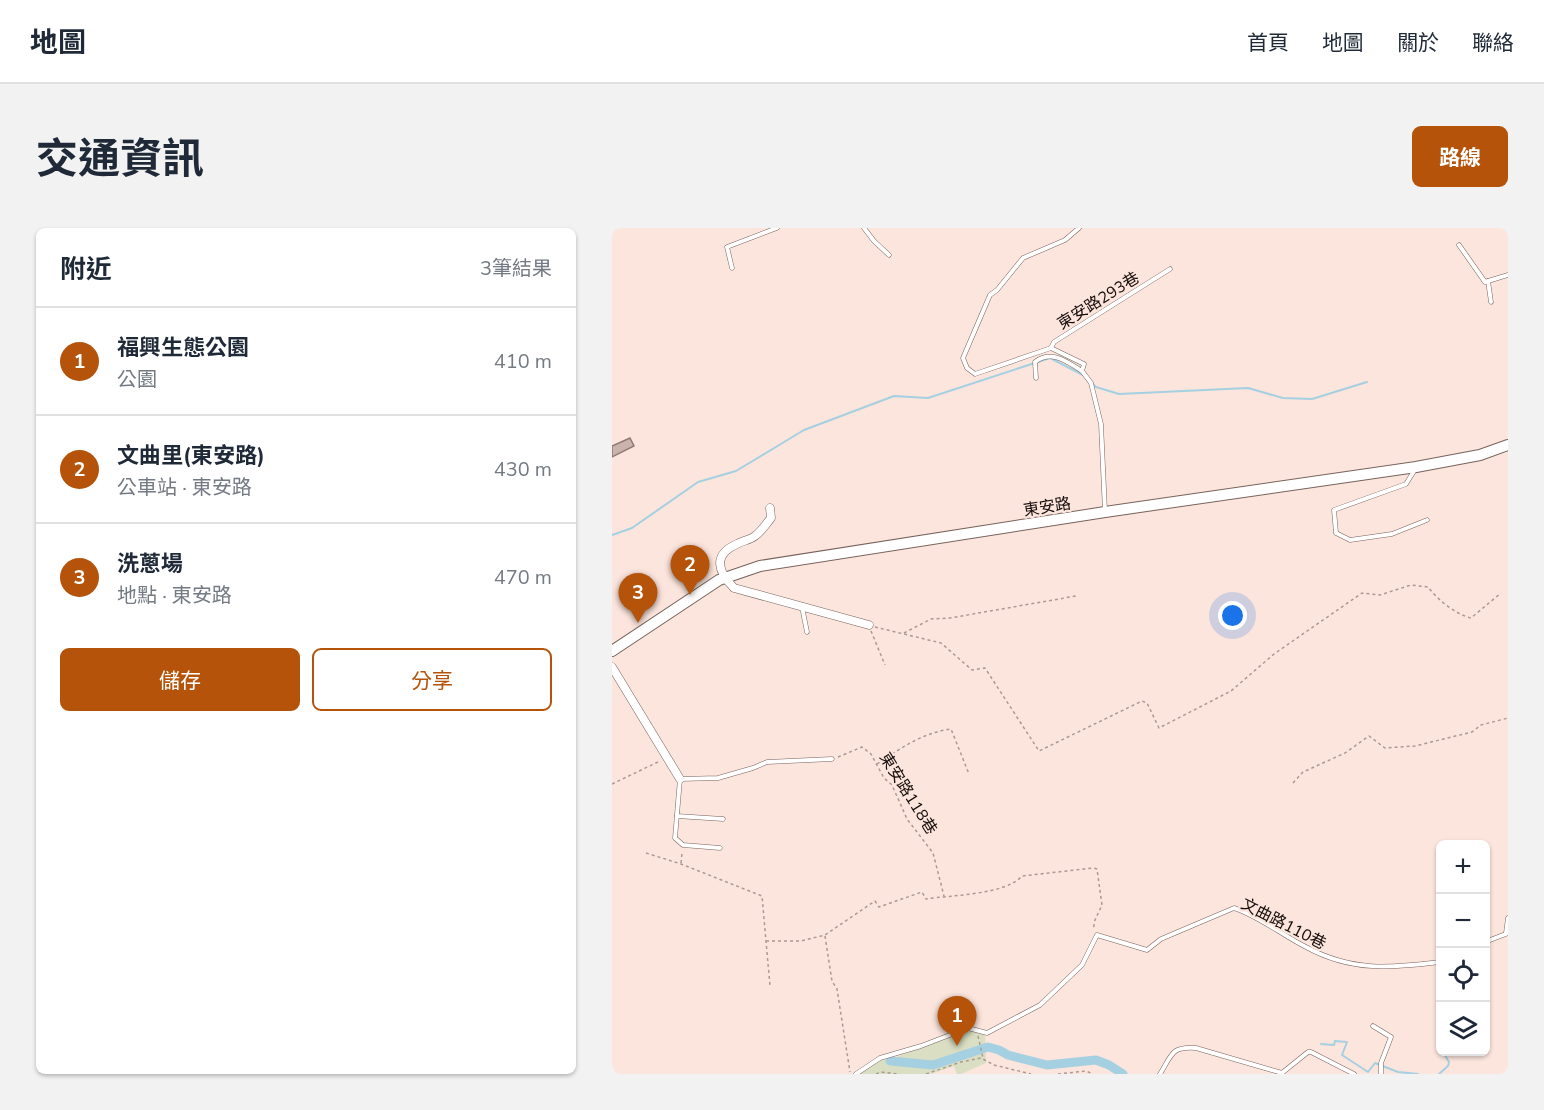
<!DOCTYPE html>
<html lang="zh-TW">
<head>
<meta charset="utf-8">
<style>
	:root { --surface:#fff; --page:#f2f2f3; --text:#1f2937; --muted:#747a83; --line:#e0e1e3; --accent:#b45309 }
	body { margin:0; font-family:"Nunito Sans","Noto Sans TC",sans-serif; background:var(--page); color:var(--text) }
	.controls { position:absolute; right:18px; bottom:18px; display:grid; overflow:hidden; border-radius:9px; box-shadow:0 2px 4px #0004 }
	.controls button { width:54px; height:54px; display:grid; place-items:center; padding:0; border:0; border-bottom:2px solid var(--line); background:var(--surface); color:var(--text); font:30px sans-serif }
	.you { position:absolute; left:621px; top:388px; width:21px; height:21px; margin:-15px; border:4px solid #fff; border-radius:50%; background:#1a73e8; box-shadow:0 0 0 9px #1a73e833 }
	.badge { display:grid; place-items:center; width:39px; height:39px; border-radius:50%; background:var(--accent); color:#fff; font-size:20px; font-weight:700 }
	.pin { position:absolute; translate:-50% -50px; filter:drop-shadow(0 2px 3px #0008) }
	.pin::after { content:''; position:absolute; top:32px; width:21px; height:18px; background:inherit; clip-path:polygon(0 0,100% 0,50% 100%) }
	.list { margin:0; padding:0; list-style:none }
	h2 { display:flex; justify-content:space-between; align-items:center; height:78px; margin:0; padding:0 24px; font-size:26px }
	h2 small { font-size:20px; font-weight:400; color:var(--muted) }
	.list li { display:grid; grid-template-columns:39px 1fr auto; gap:18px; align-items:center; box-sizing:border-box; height:108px; padding:0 24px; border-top:2px solid var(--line) }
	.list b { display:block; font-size:22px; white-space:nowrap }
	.list p { margin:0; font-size:20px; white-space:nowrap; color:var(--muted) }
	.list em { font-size:20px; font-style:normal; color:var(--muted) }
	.actions { display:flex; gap:12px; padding:18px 24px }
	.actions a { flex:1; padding:14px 0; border:2px solid var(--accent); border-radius:9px; text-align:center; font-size:21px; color:var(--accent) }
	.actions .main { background:var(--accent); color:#fff }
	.icon { flex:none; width:33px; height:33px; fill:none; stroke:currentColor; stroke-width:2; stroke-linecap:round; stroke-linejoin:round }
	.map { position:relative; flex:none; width:896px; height:846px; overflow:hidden; border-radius:9px }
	header { display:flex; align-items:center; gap:36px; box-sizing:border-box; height:84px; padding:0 30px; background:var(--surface); border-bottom:2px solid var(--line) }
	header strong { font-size:28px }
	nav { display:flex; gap:33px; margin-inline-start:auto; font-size:21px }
	.intro { display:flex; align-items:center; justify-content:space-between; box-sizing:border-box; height:144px; padding:0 36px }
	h1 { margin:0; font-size:42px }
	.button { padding:15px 27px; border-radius:9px; background:var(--accent); color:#fff; font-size:21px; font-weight:700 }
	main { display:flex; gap:36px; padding:0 36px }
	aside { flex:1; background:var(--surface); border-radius:9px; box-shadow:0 2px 4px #0004 }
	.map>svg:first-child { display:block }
	.green { fill:#dadfc4 }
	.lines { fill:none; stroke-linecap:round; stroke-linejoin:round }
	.stream { stroke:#a5d0e2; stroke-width:2 }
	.canal { stroke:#a5d0e2; stroke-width:9 }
	.building { fill:#cab3ab; stroke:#8e7972; stroke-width:1.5 }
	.lane-casing { stroke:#77635c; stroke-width:5 }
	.street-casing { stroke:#77635c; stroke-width:9 }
	.secondary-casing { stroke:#77635c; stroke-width:12 }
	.path { stroke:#ab9993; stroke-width:1.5; stroke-dasharray:3 3; stroke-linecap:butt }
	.lane { stroke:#fff; stroke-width:4 }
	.street { stroke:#fff; stroke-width:8 }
	.secondary { stroke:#fff; stroke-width:10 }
	.labels { text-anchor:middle; stroke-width:4.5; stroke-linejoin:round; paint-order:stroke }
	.street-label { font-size:16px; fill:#150d0b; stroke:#fce5dd }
</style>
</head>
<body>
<header>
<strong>地圖</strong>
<nav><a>首頁</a><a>地圖</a><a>關於</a><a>聯絡</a></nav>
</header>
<div class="intro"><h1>交通資訊</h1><a class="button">路線</a></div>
<main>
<aside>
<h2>附近<small>3筆結果</small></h2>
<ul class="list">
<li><span class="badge">1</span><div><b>福興生態公園</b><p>公園</p></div><em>410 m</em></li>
<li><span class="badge">2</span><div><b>文曲里(東安路)</b><p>公車站 · 東安路</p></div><em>430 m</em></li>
<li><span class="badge">3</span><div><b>洗蔥場</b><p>地點 · 東安路</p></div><em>470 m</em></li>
</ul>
<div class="actions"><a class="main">儲存</a><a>分享</a></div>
</aside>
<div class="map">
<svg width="896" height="846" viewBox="0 0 896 846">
	<rect width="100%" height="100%" fill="#fce5dd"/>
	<path class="green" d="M360,802l13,5 1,28 -25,11h-4l-3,-8 -23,8h-72l12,-11 25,-6z"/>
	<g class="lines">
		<g class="stream">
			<path d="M480,155l4,4 23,7 129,-6 35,10 29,1 55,-17"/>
			<path d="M0,307l20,-7 66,-46 38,-11 68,-41 90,-34 34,2 122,-40 33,17"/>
			<path d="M709,816l13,1 1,-4 12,1 -5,13 26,17 7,-9 23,9 20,2"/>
			<path d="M827,846l9,-8 1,-4 -6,-10"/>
		</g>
		<path class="canal" d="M278,833l43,4 55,-18 11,3 9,5 39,10 49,-5 13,5 14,9"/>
	</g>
	<path class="building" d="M18,210l4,8 -22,11v-11z"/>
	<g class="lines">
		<defs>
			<g id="lane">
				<path d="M252,0l10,13 15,14"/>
				<path d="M847,17l26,37 23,-7"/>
				<path d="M120,40l-5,-21 50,-19"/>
				<path d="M876,53l3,21"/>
				<path d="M439,120l-76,26 -8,-6 -4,-10 27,-63 7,-5 26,-32 42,-18 14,-12"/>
				<path d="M424,150l-1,-16c17,-13 32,0 47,9"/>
				<path d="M802,243l-8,13 -72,26 2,23 14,7 42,-6 35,-14"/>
				<path d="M493,283l-4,-87 -10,-41 -9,-12 2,-7 -33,-16 3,-6 116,-73"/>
				<path d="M190,379l5,25"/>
				<path d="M65,588l46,3"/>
				<path d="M108,620l-37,-3 -8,-7 5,-59 38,-1 35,-10 14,-6 65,-3"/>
				<path d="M894,705l2,-15"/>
				<path d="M873,714l23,-9"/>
				<path d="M761,798l18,11 -10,26v11"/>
				<path d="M244,846l24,-16 41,-12 47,-18 19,5 53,-28 42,-40 15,-30 50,15 14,-11 73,-31c25,8 48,27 72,39 46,25 85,21 134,15"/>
				<path d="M548,846c12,-19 11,-28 36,-26l86,25 26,-21h3l43,22"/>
			</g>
			<g id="street">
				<path d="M158,280l1,10c-5,6 -10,14 -16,18 -5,4 -13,5 -18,8 -25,11 -19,28 -3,44l135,37"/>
				<path d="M0,439l68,112"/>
			</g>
			<path id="secondary" d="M0,423l107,-71 41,-14 345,-54 311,-45 64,-12 28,-10"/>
		</defs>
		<use href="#lane" class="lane-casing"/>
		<use href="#street" class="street-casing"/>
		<use href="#secondary" class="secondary-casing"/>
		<g class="path">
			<path d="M263,399l66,16 31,27 13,-2 54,83 103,-50 5,2 12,25 72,-37 43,-37 88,-61 18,2 31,-10 17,2c10,13 27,27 43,31l30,-25"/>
			<path d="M259,403l14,34"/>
			<path d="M292,405l27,-14 19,-1 126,-22"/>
			<path d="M226,529l24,-10 9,7 13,24 8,7 15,34 26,34 11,43"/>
			<path d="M265,536c24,-16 45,-31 74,-35l18,45"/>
			<path d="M681,555l10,-11 42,-19 24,-17 16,12 30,-2 57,-14 9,-7 27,-7"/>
			<path d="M0,556l48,-23"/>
			<path d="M34,625l35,11 81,32 8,90"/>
			<path d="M69,635l1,-10"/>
			<path d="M213,708l7,45 5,8 13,83"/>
			<path d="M154,713h35l24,-6 50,-34 4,6 43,-15 4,7c25,-4 79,-4 96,-23l71,-8 4,1 5,36 -7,15 -2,10"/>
			<path d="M366,808l5,22"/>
			<path d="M264,846l5,-2 18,2"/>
			<path d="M314,846l35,-12 20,-4 13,7 37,9"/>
			<path d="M446,846l28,-3 7,3"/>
		</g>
		<use href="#lane" class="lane"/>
		<use href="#street" class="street"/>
		<use href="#secondary" class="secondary"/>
	</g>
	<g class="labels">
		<g class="street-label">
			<text transform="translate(486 72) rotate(-32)" y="6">東安路293巷</text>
			<text transform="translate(435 278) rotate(-9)" y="6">東安路</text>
			<text transform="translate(297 565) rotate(58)" y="6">東安路118巷</text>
			<text transform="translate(672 695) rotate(27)" y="6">文曲路110巷</text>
		</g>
	</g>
</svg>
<div class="controls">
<button>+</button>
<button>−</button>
<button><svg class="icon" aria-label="locate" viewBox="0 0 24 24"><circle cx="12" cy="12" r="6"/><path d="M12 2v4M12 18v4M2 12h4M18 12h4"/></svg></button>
<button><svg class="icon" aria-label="layers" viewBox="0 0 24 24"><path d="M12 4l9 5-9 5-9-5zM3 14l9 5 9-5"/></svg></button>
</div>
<div class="you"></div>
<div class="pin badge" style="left:345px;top:818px">1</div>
<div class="pin badge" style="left:78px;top:367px">2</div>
<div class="pin badge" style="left:26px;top:395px">3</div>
</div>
</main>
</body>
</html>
